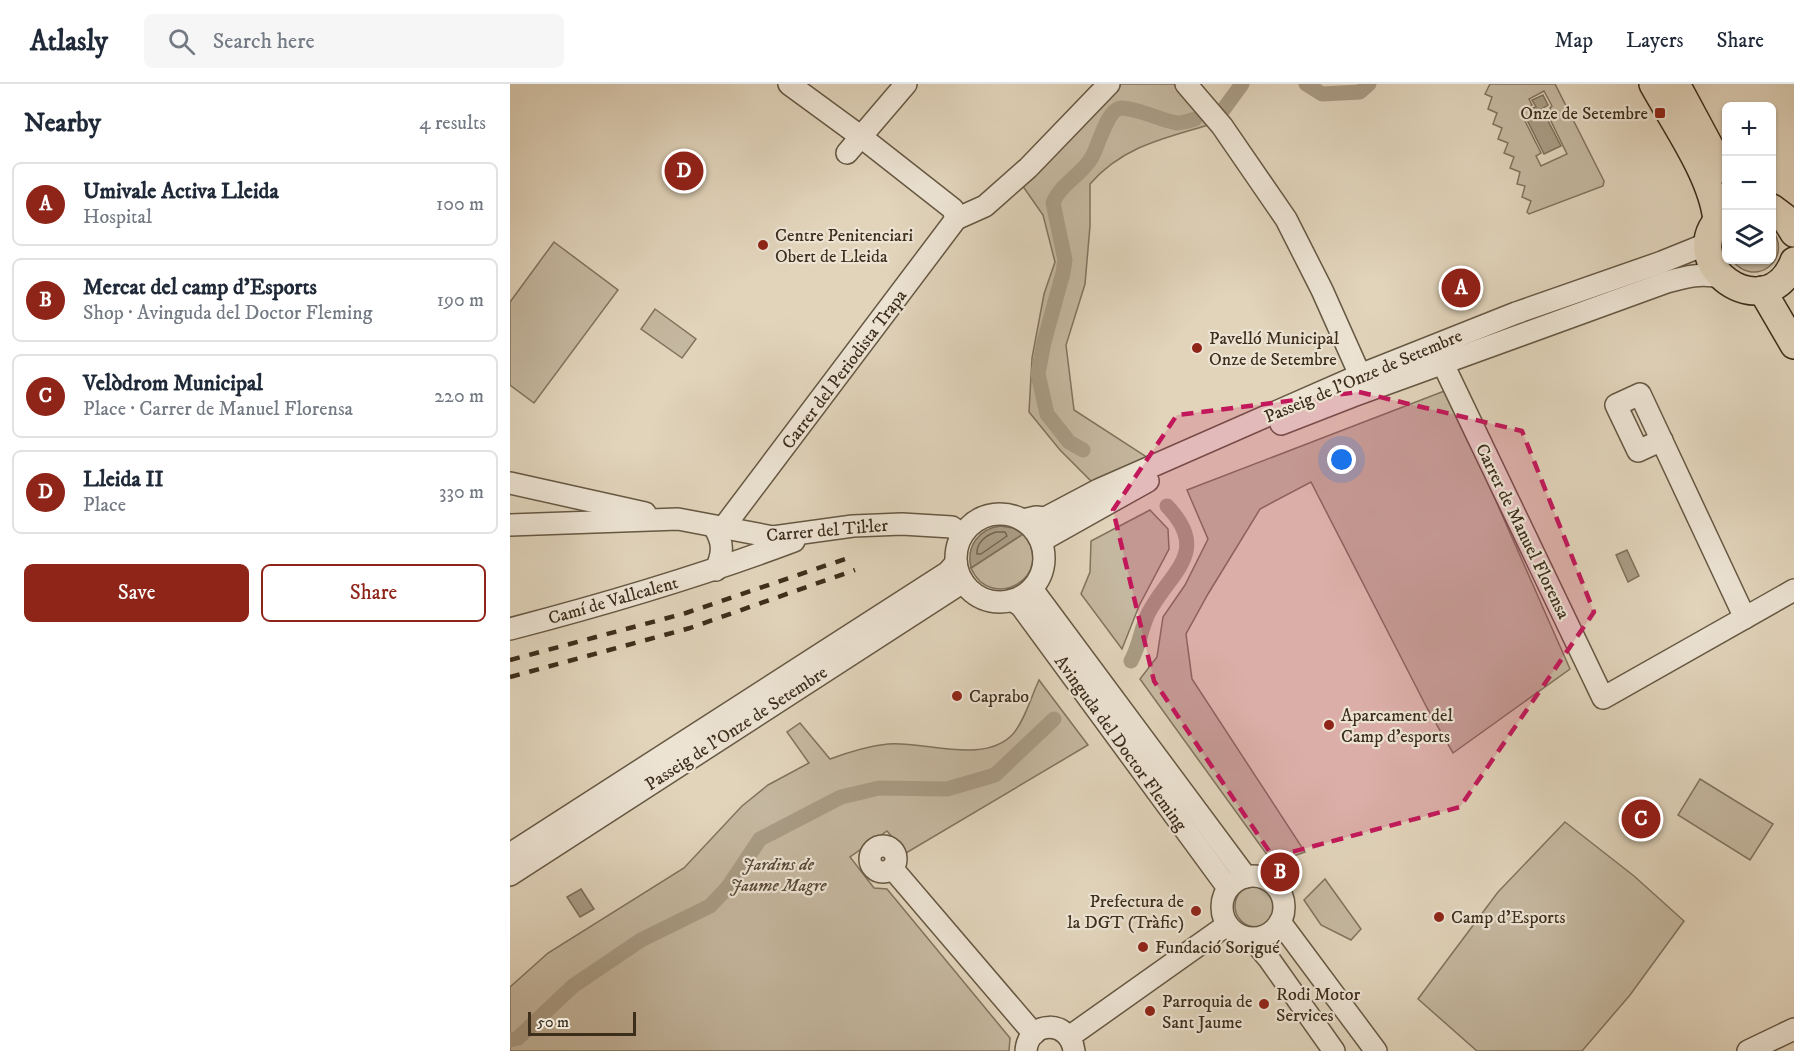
<!DOCTYPE html>
<html lang="en">
<head>
<meta charset="utf-8">
<style>
	:root { --surface:#fff; --page:#f6f6f7; --text:#1f2937; --muted:#747a83; --line:#e0e1e3; --accent:#8f2418 }
	body { margin:0; font-family:"IM FELL DW Pica",serif; background:var(--page); color:var(--text) }
	.controls { position:absolute; right:18px; top:18px; display:grid; overflow:hidden; border-radius:9px; box-shadow:0 2px 4px #0004 }
	.controls button { width:54px; height:54px; display:grid; place-items:center; padding:0; border:0; border-bottom:2px solid var(--line); background:var(--surface); color:var(--text); font:30px sans-serif }
	.scale { position:absolute; left:18px; bottom:15px; width:108px; box-sizing:border-box; padding-left:6px; border:3px solid #3d2e1b; border-top:0; font-size:16px; line-height:21px; white-space:nowrap; color:#3d2e1b; -webkit-text-stroke:4px #ece3d3; paint-order:stroke }
	.you { position:absolute; left:832px; top:376px; width:21px; height:21px; margin:-15px; border:4px solid #fff; border-radius:50%; background:#1a73e8; box-shadow:0 0 0 9px #1a73e833 }
	.badge { display:grid; place-items:center; width:39px; height:39px; border-radius:50%; background:var(--accent); color:#fff; font-size:20px; font-weight:700 }
	.pin { position:absolute; translate:-50% -50%; border:3px solid #fff; box-shadow:0 2px 6px #0006 }
	.list { margin:0; padding:0; list-style:none }
	h2 { display:flex; justify-content:space-between; align-items:center; height:78px; margin:0; padding:0 24px; font-size:26px }
	h2 small { font-size:20px; font-weight:400; color:var(--muted) }
	.list li { display:grid; grid-template-columns:39px 1fr auto; gap:18px; align-items:center; box-sizing:border-box; height:84px; margin:0 12px 12px; padding:0 12px; border:2px solid var(--line); border-radius:9px }
	.list b { display:block; font-size:22px; white-space:nowrap }
	.list p { margin:0; font-size:20px; white-space:nowrap; color:var(--muted) }
	.list em { font-size:20px; font-style:normal; color:var(--muted) }
	.actions { display:flex; gap:12px; padding:18px 24px }
	.actions a { flex:1; padding:14px 0; border:2px solid var(--accent); border-radius:9px; text-align:center; font-size:21px; color:var(--accent) }
	.actions .main { background:var(--accent); color:#fff }
	.icon { flex:none; width:33px; height:33px; fill:none; stroke:currentColor; stroke-width:2; stroke-linecap:round; stroke-linejoin:round }
	.map { position:relative; flex:none; width:1284px; height:967px; overflow:hidden }
	header { display:flex; align-items:center; gap:36px; box-sizing:border-box; height:84px; padding:0 30px; background:var(--surface); border-bottom:2px solid var(--line) }
	header strong { font-size:28px }
	nav { display:flex; gap:33px; margin-inline-start:auto; font-size:21px }
	.search { width:420px; height:54px; background:var(--page); display:flex; align-items:center; gap:15px; box-sizing:border-box; padding:0 21px; border-radius:9px; color:var(--muted); font-size:22px }
	main { display:flex }
	aside { flex:1; background:var(--surface) }
	.map>svg:first-child { display:block }
	.green { fill:#c5b8a0; stroke:#81735e; stroke-width:1.5; fill-rule:evenodd }
	.water { fill:#a99c85; stroke:#7e705b; stroke-width:1.5 }
	.lines { fill:none; stroke-linecap:round; stroke-linejoin:round }
	.shore { stroke:#736550; stroke-width:1.5 }
	.canal { stroke:#a99c85; stroke-width:15 }
	.minor-casing { stroke:#665843; stroke-width:24 }
	.major-casing { stroke:#3d2e1b; stroke-width:30 }
	.minor { stroke:#ece3d3; stroke-width:21 }
	.major { stroke:#e1d4bb; stroke-width:27 }
	.rail { stroke:#3d2e1b; stroke-width:4.5; stroke-dasharray:10 10; stroke-linecap:butt }
	.marked { fill:#c2185b; fill-opacity:0.2; stroke:#c2185b; stroke-width:4.5; stroke-dasharray:12 8; stroke-linejoin:round }
	.poi-dot { fill:#8f2418; stroke:#ece3d3; stroke-width:2 }
	.labels { text-anchor:middle; stroke-width:4.5; stroke-linejoin:round; paint-order:stroke }
	.poi-label { font-size:18px; fill:#3d2e1b; stroke:#ece3d3; text-anchor:start }
	.street-label { font-size:18px; fill:#3d2e1b; stroke:#ece3d3 }
	.park-label { font-size:18px; font-style:italic; fill:#584a36; stroke:#ece3d3 }
</style>
</head>
<body>
<header>
<strong>Atlasly</strong>
<div class="search"><svg class="icon" aria-label="search" viewBox="0 0 24 24"><circle cx="10" cy="10" r="6"/><path d="M15 15l6 6"/></svg>Search here</div>
<nav><a>Map</a><a>Layers</a><a>Share</a></nav>
</header>
<main>
<aside>
<h2>Nearby<small>4 results</small></h2>
<ul class="list">
<li><span class="badge">A</span><div><b>Umivale Activa Lleida</b><p>Hospital</p></div><em>100 m</em></li>
<li><span class="badge">B</span><div><b>Mercat del camp d'Esports</b><p>Shop · Avinguda del Doctor Fleming</p></div><em>190 m</em></li>
<li><span class="badge">C</span><div><b>Velòdrom Municipal</b><p>Place · Carrer de Manuel Florensa</p></div><em>220 m</em></li>
<li><span class="badge">D</span><div><b>Lleida II</b><p>Place</p></div><em>330 m</em></li>
</ul>
<div class="actions"><a class="main">Save</a><a>Share</a></div>
</aside>
<div class="map">
<svg width="1284" height="967" viewBox="0 0 1284 967">
	<rect width="100%" height="100%" fill="#e1d4bb"/>
	<filter id="stains"><feTurbulence type="fractalNoise" baseFrequency=".00333" numOctaves="4"/><feColorMatrix values="0 0 0 0 .2 0 0 0 0 .09 0 0 0 0 .02 0 0 0 .5 -.17"/></filter>
	<radialGradient id="worn" r=".72"><stop offset=".6" stop-color="#630" stop-opacity="0"/><stop offset="1" stop-color="#630" stop-opacity=".3"/></radialGradient>
	<g class="green">
		<path d="M597,0h70l35,40c-47,14 -89,22 -122,60v42l-5,58 -19,61 8,65 79,51 -57,25 -36,-36 -31,-38 3,-54 12,-64 11,-32 -12,-47 -21,-30z"/>
		<path d="M980,0h65l49,97 -1,5 -74,28 -2,-2 4,-11 -9,-4 3,-11 -8,-2 3,-12 -10,-4 4,-11 -10,-4 4,-10 -10,-4 4,-11 -9,-4 4,-11 -9,-4 4,-12 -7,-3zM1034,7l8,15 -2,2 3,7 -4,2 18,37 -26,12 -5,-10 5,-3 -17,-34 7,-3 -4,-8 5,-3 -3,-6z"/>
		<path d="M1262,146c22,28 -17,60 -40,30h40z"/>
		<path d="M44,158l64,48 -84,113 -24,-18v-83z"/>
		<path d="M145,225l41,30 -14,19 -41,-29z"/>
		<path d="M937,306l123,279 -117,84 -26,-45 -116,-226 -51,27 -52,85 -22,40 6,45 113,173 -32,11 -133,-184 17,-22 6,-40 22,-32 23,-46 -21,-49z"/>
		<path d="M640,426l18,19 1,20 -30,57 -17,43 -41,-55 9,-22 1,-31z"/>
		<path d="M513,450c35,42 -32,80 -52,34z"/>
		<path d="M529,596l49,65 -182,108 -19,-22 -37,26 24,31 13,1 123,149 -1,13h-499v-64l38,-34 136,-85 58,-62 26,-21 41,-22 -22,-31 13,-9 30,36c19,-7 38,-13 58,-15 38,-3 96,21 125,-10 12,-14 18,-37 26,-54z"/>
		<path d="M1190,695l73,45 -23,36 -72,-45z"/>
		<path d="M1055,738l69,54 50,45 -54,74 -48,56h-105l-59,-52 80,-107z"/>
		<path d="M815,795l36,50 -10,11 -30,-15 -17,-25z"/>
		<circle cx="746" cy="822" r="21"/>
	</g>
	<g class="water">
		<path d="M1033,11l5,10 -6,4 19,37 -17,8 -17,-34 7,-4 -4,-7 6,-2 -4,-7z"/>
		<path d="M490,442l13,2 10,6 -52,34c-5,-21 7,-39 29,-42z"/>
		<path d="M1117,466l12,26 -11,6 -12,-27z"/>
		<path d="M71,805l13,20 -14,8 -13,-20z"/>
	</g>
	<g class="lines">
		<path class="shore" d="M486,448h9l2,4 -26,18h-4c-1,-11 9,-19 19,-22z"/>
		<g class="canal">
			<path d="M796,0l16,10 38,-2 9,-8"/>
			<path d="M713,26l19,-26"/>
			<path d="M573,366l-14,-8 -22,-28 -9,-40 6,-32 19,-69 2,-13 -12,-57c7,-19 29,-28 39,-46 7,-12 15,-49 30,-49 19,1 37,12 55,15 6,0 12,-2 18,-4"/>
			<path d="M621,577c9,-16 10,-34 18,-49 22,-41 62,-60 18,-106"/>
			<path d="M0,956l8,-2 55,-52 68,-46 69,-34 18,-19 32,-48 81,-42 38,-9 68,1 48,-14 59,-56"/>
		</g>
		<defs>
			<g id="minor">
				<path d="M279,0l71,52 93,73 3,10"/>
				<path d="M676,0l36,42 64,93 36,71 38,85"/>
				<path d="M337,69l59,-69"/>
				<path d="M933,280l160,334 191,-108"/>
				<path d="M771,340l72,-28 314,-114c18,-5 36,-10 55,-4"/>
				<path d="M1152,356l-24,11 -22,-46 24,-11 105,224"/>
				<path d="M0,399l135,30"/>
				<circle cx="490" cy="474" r="44"/>
				<path d="M513,436l13,-3 9,1 53,-28 262,-115 156,-62 146,-51 47,-19"/>
				<path d="M0,441l168,-6 95,18 80,-11 49,-2 50,3 10,8"/>
				<path d="M204,443c10,16 9,26 2,43"/>
				<path d="M213,444l233,-309 29,-13 43,-38 81,-84"/>
				<path d="M531,457l107,-60"/>
				<path d="M522,505l214,288"/>
				<path d="M502,516l9,6 207,282"/>
				<path d="M0,545c96,-25 191,-53 284,-88"/>
				<circle cx="373" cy="775" r="13"/>
				<path d="M0,770l438,-282 8,-9"/>
				<path d="M382,784l142,166"/>
				<path d="M0,791l453,-293"/>
				<circle cx="743" cy="823" r="31"/>
				<path d="M770,838l96,129"/>
				<path d="M742,855l17,20 65,92"/>
				<path d="M559,953l158,-112"/>
				<path d="M516,967c2,-31 44,-32 48,0"/>
				<path d="M1238,967l46,-22"/>
			</g>
			<g id="major">
				<path d="M1143,0c22,40 60,93 64,137"/>
				<path d="M1166,0l36,67 14,19"/>
				<path d="M1262,124l12,9 10,16"/>
				<path d="M1216,128c-59,49 41,120 68,49"/>
				<path d="M1252,206l32,55"/>
			</g>
		</defs>
		<use href="#minor" class="minor-casing"/>
		<use href="#major" class="major-casing"/>
		<use href="#minor" class="minor"/>
		<use href="#major" class="major"/>
		<g class="rail">
			<path d="M0,576l176,-47 165,-56"/>
			<path d="M0,593l180,-49 165,-58"/>
		</g>
	</g>
	<path class="marked" d="M849,308l163,39 72,181 -134,195 -187,50 -119,-176 -41,-171 64,-95z"/>
	<g class="poi-dot">
		<rect x="1144" y="23" width="12" height="12" rx="3"/>
		<circle cx="253" cy="161" r="6"/>
		<circle cx="687" cy="264" r="6"/>
		<circle cx="447" cy="612" r="6"/>
		<circle cx="819" cy="641" r="6"/>
		<circle cx="686" cy="827" r="6"/>
		<circle cx="929" cy="833" r="6"/>
		<circle cx="633" cy="863" r="6"/>
		<circle cx="754" cy="920" r="6"/>
		<circle cx="640" cy="927" r="6"/>
	</g>
	<g class="labels">
		<g class="poi-label">
			<text x="1138" y="35" text-anchor="end">Onze de Setembre</text>
			<text x="265" y="157">Centre Penitenciari<tspan x="265" dy="21">Obert de Lleida</tspan></text>
			<text x="699" y="260">Pavelló Municipal<tspan x="699" dy="21">Onze de Setembre</tspan></text>
			<text x="459" y="618">Caprabo</text>
			<text x="831" y="637">Aparcament del<tspan x="831" dy="21">Camp d'esports</tspan></text>
			<text x="674" y="823" text-anchor="end">Prefectura de<tspan x="674" dy="21">la DGT (Tràfic)</tspan></text>
			<text x="941" y="839">Camp d'Esports</text>
			<text x="645" y="869">Fundació Sorigué</text>
			<text x="766" y="916">Rodi Motor<tspan x="766" dy="21">Services</tspan></text>
			<text x="652" y="923">Parroquia de<tspan x="652" dy="21">Sant Jaume</tspan></text>
		</g>
		<g class="street-label">
			<text transform="translate(334 285) rotate(-53)" y="6">Carrer del Periodista Trapa</text>
			<text transform="translate(853 292) rotate(-23)" y="6">Passeig de l'Onze de Setembre</text>
			<text transform="translate(317 446) rotate(-5)" y="6">Carrer del Til·ler</text>
			<text transform="translate(1013 447) rotate(64)" y="6">Carrer de Manuel Florensa</text>
			<text transform="translate(103 516) rotate(-16)" y="6">Camí de Vallcalent</text>
			<text transform="translate(226 644) rotate(-33)" y="6">Passeig de l'Onze de Setembre</text>
			<text transform="translate(611 659) rotate(54)" y="6">Avinguda del Doctor Fleming</text>
		</g>
		<g class="park-label">
			<text x="268" y="786">Jardins de<tspan x="268" dy="21">Jaume Magre</tspan></text>
		</g>
	</g>
	<rect width="100%" height="100%" filter="url(#stains)"/>
	<rect width="100%" height="100%" fill="url(#worn)"/>
</svg>
<div class="controls">
<button>+</button>
<button>−</button>
<button><svg class="icon" aria-label="layers" viewBox="0 0 24 24"><path d="M12 4l9 5-9 5-9-5zM3 14l9 5 9-5"/></svg></button>
</div>
<div class="scale">50 m</div>
<div class="you"></div>
<div class="pin badge" style="left:951px;top:204px">A</div>
<div class="pin badge" style="left:770px;top:788px">B</div>
<div class="pin badge" style="left:1131px;top:735px">C</div>
<div class="pin badge" style="left:174px;top:87px">D</div>
</div>
</main>
</body>
</html>
